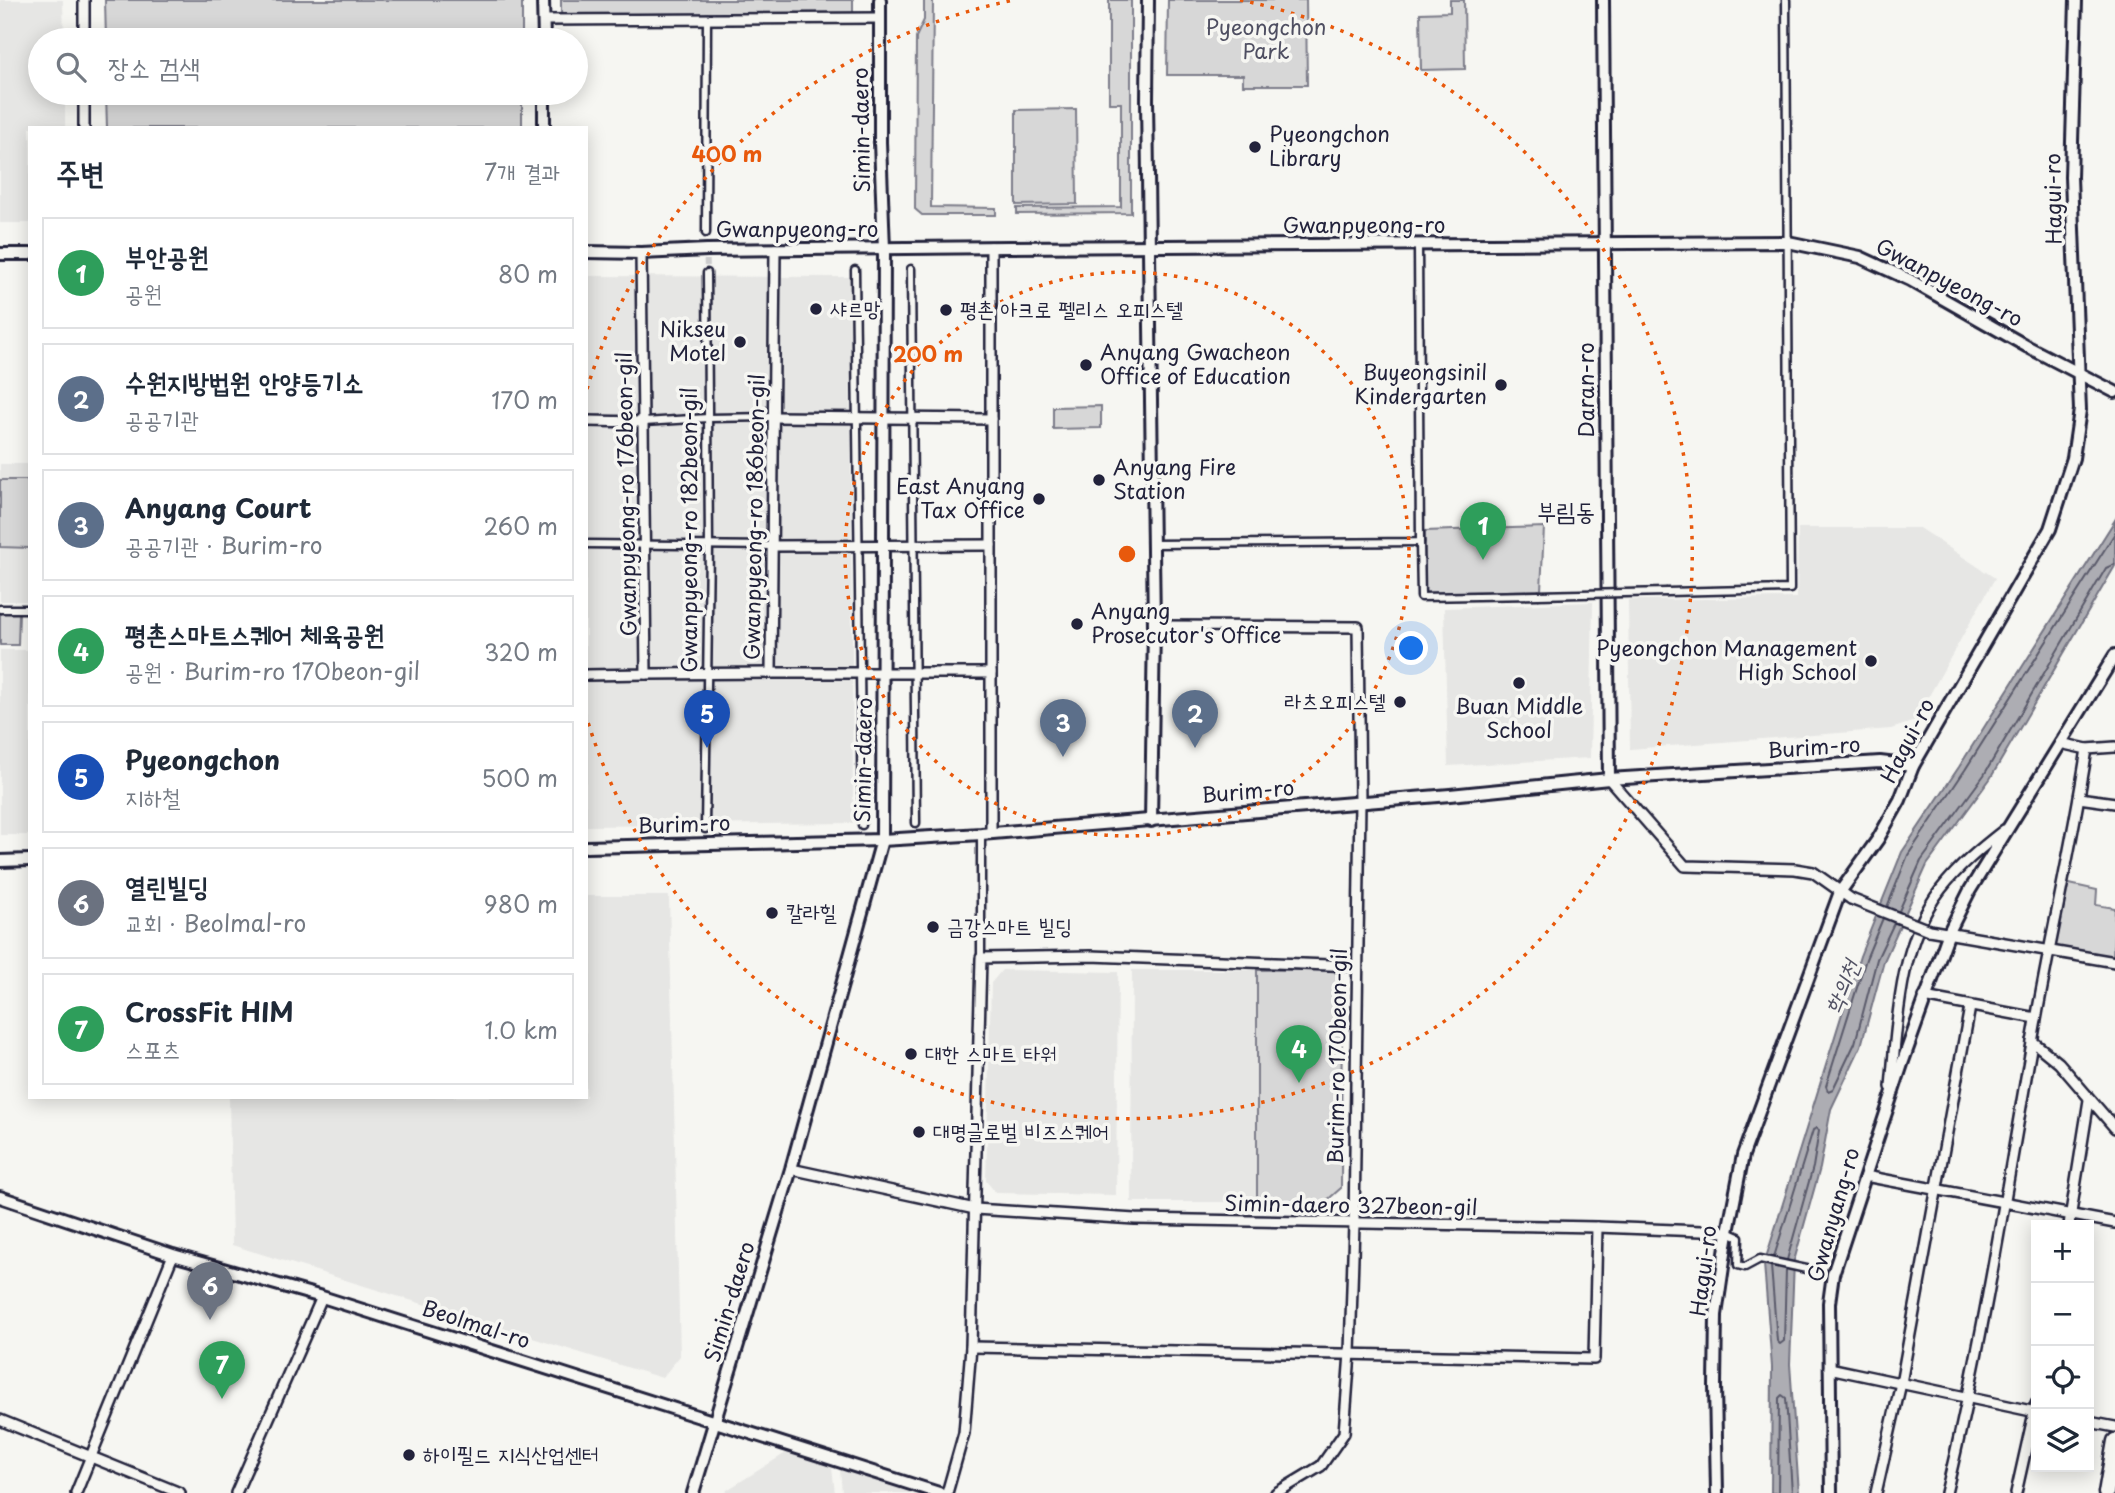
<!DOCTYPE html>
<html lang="ko">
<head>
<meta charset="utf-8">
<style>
	:root { --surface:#fff; --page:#f6f6f7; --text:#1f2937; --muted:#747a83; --line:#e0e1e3; --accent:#22223b }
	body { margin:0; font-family:"Playpen Sans","Poor Story",sans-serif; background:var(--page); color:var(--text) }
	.controls { position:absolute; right:21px; bottom:21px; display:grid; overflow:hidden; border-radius:0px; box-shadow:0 4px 18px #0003 }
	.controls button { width:63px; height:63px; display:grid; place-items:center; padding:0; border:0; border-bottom:2px solid var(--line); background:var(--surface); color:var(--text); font:35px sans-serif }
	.you { position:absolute; left:1412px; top:649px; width:24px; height:24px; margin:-18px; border:5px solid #fff; border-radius:50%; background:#1a73e8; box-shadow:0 0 0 10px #1a73e833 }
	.badge { display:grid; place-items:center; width:46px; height:46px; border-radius:50%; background:var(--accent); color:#fff; font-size:23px; font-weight:700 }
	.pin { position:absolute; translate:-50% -58px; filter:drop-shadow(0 2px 4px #0008) }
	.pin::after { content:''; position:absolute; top:37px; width:24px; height:21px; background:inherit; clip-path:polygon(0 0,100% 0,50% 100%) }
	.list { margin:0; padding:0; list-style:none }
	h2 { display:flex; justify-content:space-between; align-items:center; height:91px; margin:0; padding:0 28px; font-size:30px }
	h2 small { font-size:23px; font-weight:400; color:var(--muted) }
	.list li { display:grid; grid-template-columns:46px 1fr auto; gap:21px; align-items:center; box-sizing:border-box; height:112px; margin:0 14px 14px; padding:0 14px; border:2px solid var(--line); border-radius:0px }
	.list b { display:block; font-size:26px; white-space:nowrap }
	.list p { margin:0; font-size:23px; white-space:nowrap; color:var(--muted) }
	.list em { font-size:23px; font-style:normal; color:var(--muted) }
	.icon { flex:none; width:38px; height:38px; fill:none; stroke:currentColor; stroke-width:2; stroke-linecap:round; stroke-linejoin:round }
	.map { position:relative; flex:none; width:2115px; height:1493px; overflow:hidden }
	.search { position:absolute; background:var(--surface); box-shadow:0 4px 18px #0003; left:28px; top:28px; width:560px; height:77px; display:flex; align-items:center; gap:18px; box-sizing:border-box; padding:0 24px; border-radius:38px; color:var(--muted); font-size:26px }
	.panel { position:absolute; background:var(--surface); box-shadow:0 4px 18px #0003; left:28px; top:126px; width:560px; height:973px; border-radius:0px }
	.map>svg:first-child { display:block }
	.built { fill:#e6e6e4 }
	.green { fill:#d7d7d7; stroke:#7c7c89; stroke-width:2 }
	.water { fill:#adadb3; stroke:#757583; stroke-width:2 }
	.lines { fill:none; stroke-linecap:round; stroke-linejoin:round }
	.shore { stroke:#5a5a6b; stroke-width:2 }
	.pedestrian-tunnel { stroke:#cccccd; stroke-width:6; stroke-dasharray:6 3; stroke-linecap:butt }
	.pedestrian-casing { stroke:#22223b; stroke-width:11 }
	.minor-casing { stroke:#22223b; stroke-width:14 }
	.tertiary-casing { stroke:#22223b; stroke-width:16 }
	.primary-casing { stroke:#22223b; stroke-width:19 }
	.pedestrian { stroke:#f6f6f2; stroke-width:6 }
	.minor { stroke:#f6f6f2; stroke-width:9 }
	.tertiary { stroke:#f6f6f2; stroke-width:10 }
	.primary { stroke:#f6f6f2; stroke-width:14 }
	.pedestrian-bridge-casing { stroke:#22223b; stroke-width:11; stroke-linecap:butt }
	.minor-bridge-casing { stroke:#22223b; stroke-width:14; stroke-linecap:butt }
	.pedestrian-bridge { stroke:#f6f6f2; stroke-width:6 }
	.minor-bridge { stroke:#f6f6f2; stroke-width:9 }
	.ring { fill:none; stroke:#e8590c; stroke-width:3.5; stroke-dasharray:3.5 7 }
	.poi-dot { fill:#22223b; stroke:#f6f6f2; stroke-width:2.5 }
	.labels { text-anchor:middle; stroke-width:7; stroke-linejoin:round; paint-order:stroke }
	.park-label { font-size:21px; fill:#4f4f62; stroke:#f6f6f2 }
	.street-label { font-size:21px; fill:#22223b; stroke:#f6f6f2 }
	.poi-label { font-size:21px; fill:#22223b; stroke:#f6f6f2; text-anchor:start }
	.water-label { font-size:23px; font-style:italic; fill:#535365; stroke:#f6f6f2 }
	.quarter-label { font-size:24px; fill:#22223b; stroke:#f6f6f2 }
	.centre { fill:#e8590c; stroke:#f6f6f2; stroke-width:3.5 }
	.ring-label { font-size:21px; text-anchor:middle; font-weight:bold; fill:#e8590c; stroke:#f6f6f2; stroke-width:7; stroke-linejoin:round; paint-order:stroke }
</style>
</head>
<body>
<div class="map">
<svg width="2115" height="1493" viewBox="0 0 2115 1493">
	<rect width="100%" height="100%" fill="#f6f6f2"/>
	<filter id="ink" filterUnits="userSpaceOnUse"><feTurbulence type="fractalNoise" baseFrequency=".0143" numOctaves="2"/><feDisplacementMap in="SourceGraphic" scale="14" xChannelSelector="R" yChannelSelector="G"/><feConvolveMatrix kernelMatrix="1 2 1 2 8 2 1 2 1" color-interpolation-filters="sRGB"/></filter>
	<g filter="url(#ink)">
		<g class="built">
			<path d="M0,0h63l1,40h-24v53h25v35h-35v95h-30z"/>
			<path d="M586,276l264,1 3,546 -267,3z"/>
			<rect x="0" y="464" width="30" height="137"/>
			<path d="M1798,528h121l76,50 -80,143 -24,8 -261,20 -2,-149 169,-2z"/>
			<path d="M1593,602l-3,156 -142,8 -4,-158z"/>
			<rect x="0" y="650" width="30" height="185"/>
			<path d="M586,896h83l11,460 -18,22 -430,-133 -3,-148h357z"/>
			<path d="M1002,970l116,2 -2,223 -120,-2 -10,-12 5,-198z"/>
			<path d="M1132,970h125v232h-126z"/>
			<path d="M789,1451l43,17 3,25h-109l1,-3z"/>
			<path d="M840,1469l80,23 1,1h-79z"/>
		</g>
		<g class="green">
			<path d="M105,0h417v40h-416z"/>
			<path d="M561,0h292v13l-292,2z"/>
			<path d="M924,0h9l-2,207 65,1v7h-74l-7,-6 1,-172 8,-17z"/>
			<path d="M1109,0h22v213l-114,1v-6l104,-1v-104h-12z"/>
			<path d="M1168,0h138l1,85h-64v-10h-76z"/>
			<path d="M1450,0h14l1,69 -44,1 -1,-57 30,-1z"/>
			<path d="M106,93h416v35h-415z"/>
			<path d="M1076,109l1,95 -61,1v-95z"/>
			<path d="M1101,406v22l-48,1v-22z"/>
			<path d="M0,480h30v68l-30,-1z"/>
			<path d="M1544,527l-3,63 -117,3 1,-62z"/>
			<path d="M0,613h19l-1,32h-18z"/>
			<path d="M2065,883l32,7 -1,15 19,3 -2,49 -4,2 -55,-10 -2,-3z"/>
			<path d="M1332,969l10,10 -1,209 -17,15 -67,-1v-232z"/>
		</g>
		<path class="water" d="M2115,520v46l-125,213 -63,86 -43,96 -23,85 -30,63 -11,59 -26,93 -4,103 9,129h-28l1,-126 -8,-103 96,-308 42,-104 57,-85z"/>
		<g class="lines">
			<g class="shore">
				<path d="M1887,907l21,-52 57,-85 150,-237"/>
				<path d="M1899,911l22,-50 63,-86 122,-207 9,-4"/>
				<path d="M1883,918l-17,41 -40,127 2,5 5,-2 22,-46 22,-84 17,-36"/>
				<path d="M1774,1257l39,-127 4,-2 2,3 -6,36 -26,93"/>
				<path d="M1771,1266l6,75 3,3 4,-3 2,-71"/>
				<path d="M1778,1493l1,-95 3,-3 4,3 6,95"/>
			</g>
			<path class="pedestrian-tunnel" d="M706,233l1,40"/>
			<defs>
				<g id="pedestrian">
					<path d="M706,233l1,-215"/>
					<path d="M911,269l5,554"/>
					<path d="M855,270l7,555"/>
					<path d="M644,422l64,-4 65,-1"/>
					<path d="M1420,542l1,55 117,-2"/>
					<path d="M586,544l186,2"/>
					<path d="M1153,544l267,-2 -2,-296"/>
					<path d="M1667,592l123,-3 -4,-589"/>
					<path d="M0,609h30"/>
					<path d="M705,829l4,-283 -2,-273"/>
					<path d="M981,958v-124"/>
					<path d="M1728,1232l11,5 -1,28 7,2 15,-8 51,11"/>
				</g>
				<g id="minor">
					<path d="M84,0v40"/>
					<path d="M544,20l335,-2"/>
					<path d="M84,93v35"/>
					<path d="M991,247v586"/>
					<path d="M775,249l-4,424h220"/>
					<path d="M773,417l218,2"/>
					<path d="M586,421l58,1"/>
					<path d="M772,546l219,-1"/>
					<path d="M1154,626l204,1 2,174 -6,423 -4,129 -6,80 -23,33 -45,27"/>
					<path d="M646,674l125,-1"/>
					<path d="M586,675l60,-1 -5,-421"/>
					<path d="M2060,743l27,6 28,-2"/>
					<path d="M1609,779l76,87 110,3 18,3 38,27"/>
					<path d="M2079,798l36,5"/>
					<path d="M1929,930l186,32"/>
					<path d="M1924,997l112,21"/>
					<path d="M2032,1041l27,22 56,65"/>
					<path d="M1891,1087c6,-65 8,-144 50,-198 18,-23 40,-41 63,-59"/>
					<path d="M791,1169l184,40 160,10 462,8 131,5"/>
					<path d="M1865,1176l250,47"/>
					<path d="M2069,1225l20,-125"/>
					<path d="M971,1347l623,12 3,-132"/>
					<path d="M1829,1368l207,44"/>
					<path d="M0,1420l180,73"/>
					<path d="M2089,1422l26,5"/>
					<path d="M76,1493l97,-238"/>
					<path d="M236,1493l86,-196"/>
					<path d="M947,1493l17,-60 7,-86 10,-389 110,-2 265,10"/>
					<path d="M1876,1493l25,-110 69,-376"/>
					<path d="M1946,1493c38,-156 62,-315 90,-473 16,-90 37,-180 51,-271"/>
					<path d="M2016,1493l20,-89"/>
				</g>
				<g id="tertiary">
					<path d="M543,0l1,40"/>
					<path d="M1148,0l-1,100 7,526 -3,195"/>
					<path d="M1603,0l6,779"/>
					<path d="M544,93v35"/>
					<path d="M586,252l55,1 66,-3 301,-3 780,-5 72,15 50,23 118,67 87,45"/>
					<path d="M0,254h30"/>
					<path d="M586,847l296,-7 99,-6 469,-39 159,-16 271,-17 33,4"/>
					<path d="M0,861l30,-1"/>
					<path d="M0,1197l173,58 149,42 617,196"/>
					<path d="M693,1493l98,-324 91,-329 2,-591 -4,-107v-142"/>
					<path d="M1717,1493l-2,-107 1,-71 12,-83 15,-77 97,-263 38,-53 22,-39 13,-34 137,-237 23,-71 7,-48 -9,-233 5,-177"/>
					<path d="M1831,1493l-2,-190 4,-29 70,-213 46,-129 21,-42 145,-235"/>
				</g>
				<path id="primary" d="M2106,1493l9,-52"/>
			</defs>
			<use href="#pedestrian" class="pedestrian-casing"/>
			<use href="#minor" class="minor-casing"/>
			<use href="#tertiary" class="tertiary-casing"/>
			<use href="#primary" class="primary-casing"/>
			<use href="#pedestrian" class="pedestrian"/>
			<use href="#minor" class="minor"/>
			<use href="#tertiary" class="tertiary"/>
			<use href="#primary" class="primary"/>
			<defs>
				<path id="pedestrian-bridge" d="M1538,595l129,-3"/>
				<path id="minor-bridge" d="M1851,899l78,31"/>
			</defs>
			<use href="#pedestrian-bridge" class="pedestrian-bridge-casing"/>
			<use href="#minor-bridge" class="minor-bridge-casing"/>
			<use href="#pedestrian-bridge" class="pedestrian-bridge"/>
			<use href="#minor-bridge" class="minor-bridge"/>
		</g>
	</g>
	<g class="ring">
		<circle cx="1127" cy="554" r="282"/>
		<path d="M587 389A565 565 0 0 1 1014 0M1240 0A565 565 0 1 1 587 719"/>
	</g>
	<g class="poi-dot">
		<circle cx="1255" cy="147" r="7"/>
		<circle cx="816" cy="309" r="7"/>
		<circle cx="946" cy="310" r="7"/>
		<circle cx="740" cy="342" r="7"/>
		<circle cx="1086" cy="365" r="7"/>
		<circle cx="1501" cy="385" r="7"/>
		<circle cx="1099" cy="480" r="7"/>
		<circle cx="1039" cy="499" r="7"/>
		<circle cx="1077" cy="624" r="7"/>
		<circle cx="1871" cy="661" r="7"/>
		<circle cx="1519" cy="683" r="7"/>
		<circle cx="1400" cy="702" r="7"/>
		<circle cx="772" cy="913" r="7"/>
		<circle cx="933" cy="927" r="7"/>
		<circle cx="911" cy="1054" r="7"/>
		<circle cx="919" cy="1132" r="7"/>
		<circle cx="409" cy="1455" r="7"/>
	</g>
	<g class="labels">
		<g class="park-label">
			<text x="1266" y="35">Pyeongchon<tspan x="1266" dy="24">Park</tspan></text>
		</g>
		<g class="street-label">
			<text transform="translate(862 130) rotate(-91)" y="7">Simin-daero</text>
			<text transform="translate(2054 199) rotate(-91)" y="7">Hagui-ro</text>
			<text x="1364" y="233">Gwanpyeong-ro</text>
			<text x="797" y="237">Gwanpyeong-ro</text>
			<text transform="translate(1949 283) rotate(28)" y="7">Gwanpyeong-ro</text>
			<text transform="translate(1587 390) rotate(-90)" y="7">Daran-ro</text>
			<text transform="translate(627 494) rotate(-91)" y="7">Gwanpyeong-ro 176beon-gil</text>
			<text transform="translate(755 517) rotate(-89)" y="7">Gwanpyeong-ro 186beon-gil</text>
			<text transform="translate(690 530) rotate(-90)" y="7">Gwanpyeong-ro 182beon-gil</text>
			<text transform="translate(1908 741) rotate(-63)" y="7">Hagui-ro</text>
			<text transform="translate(1814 748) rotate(-4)" y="7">Burim-ro</text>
			<text transform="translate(864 760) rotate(-89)" y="7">Simin-daero</text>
			<text transform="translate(1248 792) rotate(-5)" y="7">Burim-ro</text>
			<text transform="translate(684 825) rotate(-2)" y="7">Burim-ro</text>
			<text transform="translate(1338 1056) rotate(-89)" y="7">Burim-ro 170beon-gil</text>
			<text transform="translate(1351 1206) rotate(1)" y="7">Simin-daero 327beon-gil</text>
			<text transform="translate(1834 1215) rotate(-74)" y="7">Gwanyang-ro</text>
			<text transform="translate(1704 1271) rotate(-83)" y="7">Hagui-ro</text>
			<text transform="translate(730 1302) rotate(-73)" y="7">Simin-daero</text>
			<text transform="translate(476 1325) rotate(18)" y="7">Beolmal-ro</text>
		</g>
		<g class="poi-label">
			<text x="1269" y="142">Pyeongchon<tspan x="1269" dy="24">Library</tspan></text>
			<text x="830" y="316">샤르망</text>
			<text x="960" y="317">평촌 아크로 펠리스 오피스텔</text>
			<text x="726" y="337" text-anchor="end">Nikseu<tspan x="726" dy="24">Motel</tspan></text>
			<text x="1100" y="360">Anyang Gwacheon<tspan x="1100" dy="24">Office of Education</tspan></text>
			<text x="1487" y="380" text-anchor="end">Buyeongsinil<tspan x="1487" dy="24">Kindergarten</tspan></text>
			<text x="1113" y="475">Anyang Fire<tspan x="1113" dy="24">Station</tspan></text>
			<text x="1025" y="494" text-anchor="end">East Anyang<tspan x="1025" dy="24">Tax Office</tspan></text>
			<text x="1091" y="619">Anyang<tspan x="1091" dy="24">Prosecutor's Office</tspan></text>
			<text x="1857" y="656" text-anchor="end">Pyeongchon Management<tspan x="1857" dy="24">High School</tspan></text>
			<text x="1386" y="709" text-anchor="end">라츠오피스텔</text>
			<text x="1519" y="714" text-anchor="middle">Buan Middle<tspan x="1519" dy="24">School</tspan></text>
			<text x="786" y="920">칼라힐</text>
			<text x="947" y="934">금강스마트 빌딩</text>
			<text x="925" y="1061">대한 스마트 타워</text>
			<text x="933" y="1139">대명글로벌 비즈스퀘어</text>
			<text x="423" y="1462">하이필드 지식산업센터</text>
		</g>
		<g class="water-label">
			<text transform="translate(1842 987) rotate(-68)" y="8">학의천</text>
		</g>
		<g class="quarter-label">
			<text x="1566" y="520">부림동</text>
		</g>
	</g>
	<circle cx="1127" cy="554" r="10" class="centre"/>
	<g class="ring-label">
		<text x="727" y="162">400 m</text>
		<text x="928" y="362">200 m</text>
	</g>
</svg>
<div class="controls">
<button>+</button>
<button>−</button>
<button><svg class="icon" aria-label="locate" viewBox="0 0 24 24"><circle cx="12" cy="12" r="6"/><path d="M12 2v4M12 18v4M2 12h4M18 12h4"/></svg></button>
<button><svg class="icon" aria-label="layers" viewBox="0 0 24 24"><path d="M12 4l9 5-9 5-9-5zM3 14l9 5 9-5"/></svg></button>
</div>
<div class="you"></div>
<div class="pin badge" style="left:1483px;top:560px;background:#2e9e5b">1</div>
<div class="pin badge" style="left:1195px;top:748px;background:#5c6f8a">2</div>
<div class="pin badge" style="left:1063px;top:757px;background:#5c6f8a">3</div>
<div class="pin badge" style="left:1299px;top:1083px;background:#2e9e5b">4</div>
<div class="pin badge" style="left:707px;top:748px;background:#1a4fb4">5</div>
<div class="pin badge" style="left:210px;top:1320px;background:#6b7280">6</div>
<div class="pin badge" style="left:222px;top:1399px;background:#2e9e5b">7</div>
<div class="search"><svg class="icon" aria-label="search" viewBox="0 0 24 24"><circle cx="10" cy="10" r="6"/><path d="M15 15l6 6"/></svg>장소 검색</div>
<section class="panel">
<h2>주변<small>7개 결과</small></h2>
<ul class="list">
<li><span class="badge" style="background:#2e9e5b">1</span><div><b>부안공원</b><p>공원</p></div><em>80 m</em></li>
<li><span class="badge" style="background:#5c6f8a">2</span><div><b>수원지방법원 안양등기소</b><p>공공기관</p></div><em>170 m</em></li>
<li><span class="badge" style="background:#5c6f8a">3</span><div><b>Anyang Court</b><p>공공기관 · Burim-ro</p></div><em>260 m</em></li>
<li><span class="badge" style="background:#2e9e5b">4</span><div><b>평촌스마트스퀘어 체육공원</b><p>공원 · Burim-ro 170beon-gil</p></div><em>320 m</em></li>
<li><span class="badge" style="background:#1a4fb4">5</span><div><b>Pyeongchon</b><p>지하철</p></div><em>500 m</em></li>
<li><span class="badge" style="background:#6b7280">6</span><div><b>열린빌딩</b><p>교회 · Beolmal-ro</p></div><em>980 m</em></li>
<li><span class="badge" style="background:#2e9e5b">7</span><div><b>CrossFit HIM</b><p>스포츠</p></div><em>1.0 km</em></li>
</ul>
</section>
</div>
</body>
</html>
